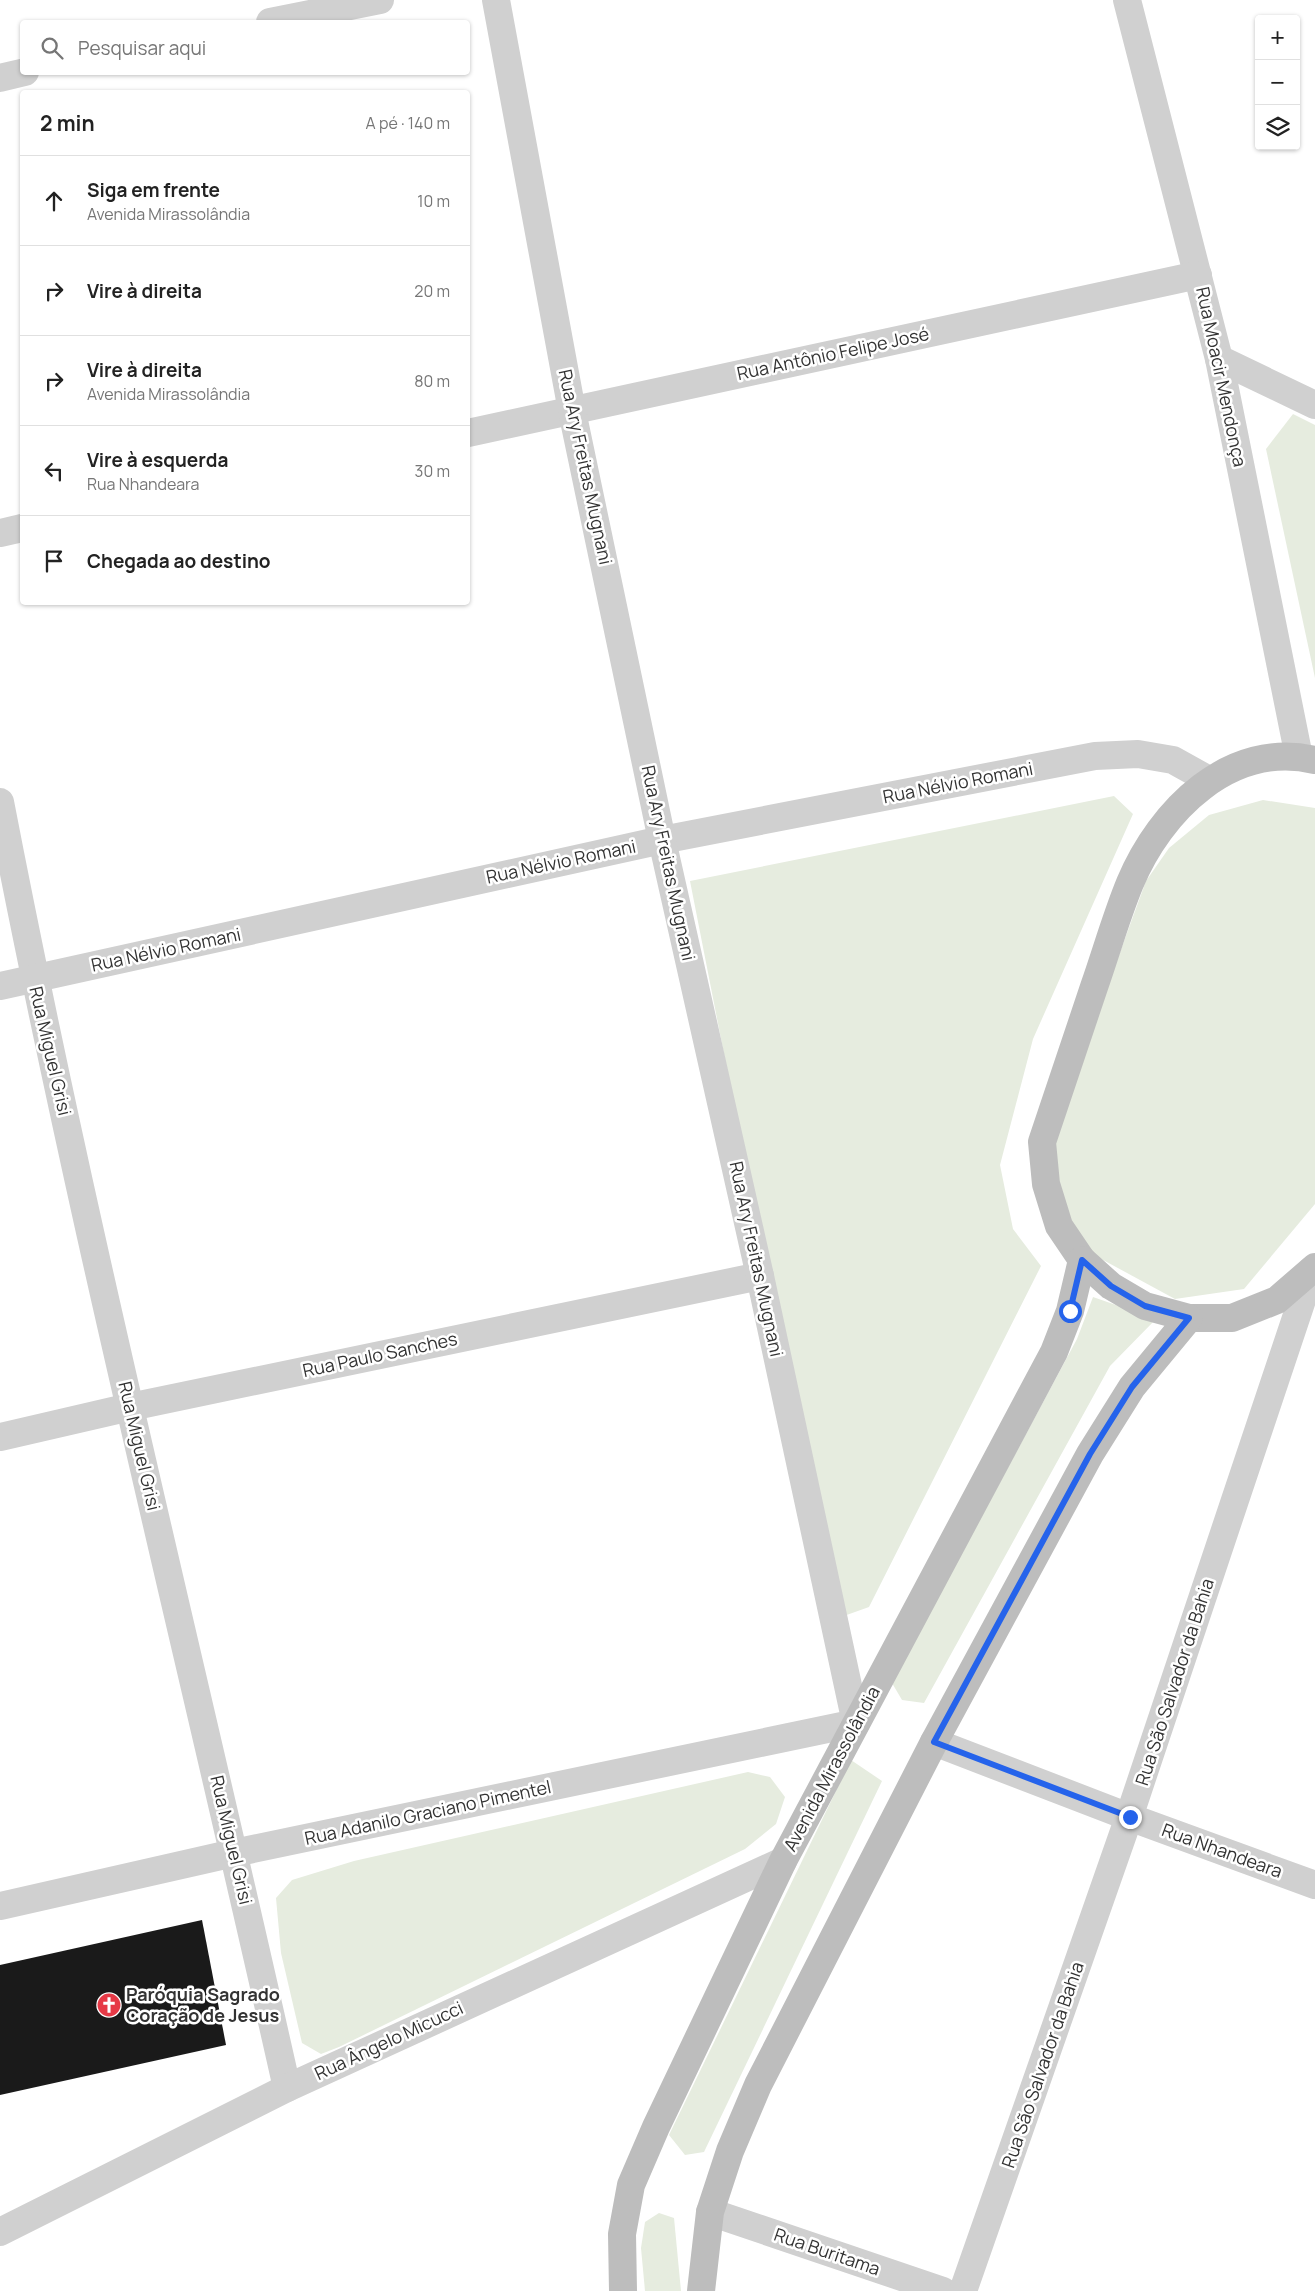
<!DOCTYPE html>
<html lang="pt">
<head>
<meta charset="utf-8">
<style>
	:root { --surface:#fff; --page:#f6f6f6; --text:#222; --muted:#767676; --line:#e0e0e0 }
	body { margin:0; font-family:Manrope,sans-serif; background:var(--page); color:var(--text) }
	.controls { position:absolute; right:15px; top:15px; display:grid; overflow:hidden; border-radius:5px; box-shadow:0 1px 4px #0004 }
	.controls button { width:45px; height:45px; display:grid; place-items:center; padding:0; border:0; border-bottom:1px solid var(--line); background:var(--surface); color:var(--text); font:25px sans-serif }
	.stop { position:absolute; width:15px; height:15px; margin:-11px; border:4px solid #2563eb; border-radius:50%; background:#fff }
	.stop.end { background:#2563eb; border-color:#fff; box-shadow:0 1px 5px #0008 }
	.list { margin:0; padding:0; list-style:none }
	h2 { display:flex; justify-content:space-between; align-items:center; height:65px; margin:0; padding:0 20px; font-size:21px }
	h2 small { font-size:16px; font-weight:400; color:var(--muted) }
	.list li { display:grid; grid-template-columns:32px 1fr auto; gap:15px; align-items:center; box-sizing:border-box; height:90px; padding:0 20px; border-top:1px solid var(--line) }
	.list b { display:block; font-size:19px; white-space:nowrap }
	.list p { margin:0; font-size:16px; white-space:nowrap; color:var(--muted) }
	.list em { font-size:16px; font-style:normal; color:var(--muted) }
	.icon { flex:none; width:28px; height:28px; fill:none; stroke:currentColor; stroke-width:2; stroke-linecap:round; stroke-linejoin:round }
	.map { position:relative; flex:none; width:1315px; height:2291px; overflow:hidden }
	.search { position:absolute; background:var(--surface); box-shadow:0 1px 4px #0004; left:20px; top:20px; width:450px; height:55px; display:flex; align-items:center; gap:12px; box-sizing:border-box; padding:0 18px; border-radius:5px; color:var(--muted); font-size:19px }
	.panel { position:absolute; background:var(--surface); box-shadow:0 1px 4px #0004; left:20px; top:90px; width:450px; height:515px; border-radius:5px }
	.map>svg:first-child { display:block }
	.green { fill:#e6ecdf }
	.building { fill:#1a1a1a }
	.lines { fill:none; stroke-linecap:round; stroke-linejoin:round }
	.street { stroke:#d0d0d0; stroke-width:28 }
	.secondary { stroke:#bdbdbd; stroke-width:28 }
	.route { stroke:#2563eb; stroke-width:6 }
	.labels { text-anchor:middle; stroke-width:5; stroke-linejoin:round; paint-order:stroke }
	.street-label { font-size:18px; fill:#333; stroke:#fff }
	.poi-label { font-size:18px; font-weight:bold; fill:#333; stroke:#fff; text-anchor:start }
</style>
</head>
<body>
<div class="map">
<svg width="1315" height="2291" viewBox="0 0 1315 2291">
	<rect width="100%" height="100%" fill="#fff"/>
	<g class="green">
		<path d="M1293,414l22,11v253l-49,-229z"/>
		<path d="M1114,796l19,18 -100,225 -33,126 13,64 28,37 -172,341 -28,10 -18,-59 -133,-677z"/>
		<path d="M1263,800l52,8v396l-71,85 -69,10 -83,-45 -37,-54 -1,-67 92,-252 23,-33 40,-33z"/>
		<path d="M1093,1297l63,22 -46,47 -186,337 -22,-3 -10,-17 185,-344z"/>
		<path d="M851,1760l31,21 -178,371 -19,3 -16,-20z"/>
		<path d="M748,1772l22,5 15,20 -9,27 -31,25 -406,198 -18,7 -19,-11 -21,-90 -5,-55 16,-18 62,-19z"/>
		<path d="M659,2213l15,5 7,73h-36l-4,-43 4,-26z"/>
	</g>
	<path class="building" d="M202,1920l24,125 -226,50v-130z"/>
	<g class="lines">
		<g class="street">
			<path d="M1127,0l92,359 80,398"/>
			<path d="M270,22l110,-22"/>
			<path d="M0,78l25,-6"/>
			<path d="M1219,359l96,46"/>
			<path d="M468,433l730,-158"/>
			<path d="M0,533l22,-5"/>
			<path d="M0,802c83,431 191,857 287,1286"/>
			<path d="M0,986l662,-146 433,-84 43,-2 35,6 36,20"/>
			<path d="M0,1437l130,-30 630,-131"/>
			<path d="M934,1742l195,75 186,68"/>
			<path d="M0,1906l234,-53 622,-130 -96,-447 -98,-436 -90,-429 -76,-411"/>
			<path d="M710,2212l233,79"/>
			<path d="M0,2232l287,-144 496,-227"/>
			<path d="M963,2291l166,-474 183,-547"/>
		</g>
		<g class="secondary">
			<path d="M1315,760c-85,-20 -155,51 -185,123 -14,34 -24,70 -36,104 -17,52 -35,103 -52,155l4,42 13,42 23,34 29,26 34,20 44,12h43l45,-18 38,-33"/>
			<path d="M623,2291l-1,-57 9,-49 25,-58 127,-266 271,-509 16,-41 12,-51"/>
			<path d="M701,2291l9,-79 20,-61 28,-66 176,-343 156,-288 42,-67 57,-69"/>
		</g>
	</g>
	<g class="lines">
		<path class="route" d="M1070,1311l12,-51 29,26 34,20 44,12 -57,69 -42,67 -156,288 196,75"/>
	</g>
	<defs>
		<symbol id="church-disc" viewBox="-11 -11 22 22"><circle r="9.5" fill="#e63946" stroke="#fff"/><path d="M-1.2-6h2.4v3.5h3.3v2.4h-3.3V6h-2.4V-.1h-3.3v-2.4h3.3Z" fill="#fff"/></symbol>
	</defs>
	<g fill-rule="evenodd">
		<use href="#church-disc" x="95" y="1991" width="28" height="28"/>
	</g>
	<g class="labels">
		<g class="street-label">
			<text transform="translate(833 354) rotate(-12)" y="6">Rua Antônio Felipe José</text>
			<text transform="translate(1221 377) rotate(78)" y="6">Rua Moacir Mendonça</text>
			<text transform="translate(585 467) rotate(78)" y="6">Rua Ary Freitas Mugnani</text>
			<text transform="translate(958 783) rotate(-11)" y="6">Rua Nélvio Romani</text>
			<text transform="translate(561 862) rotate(-12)" y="6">Rua Nélvio Romani</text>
			<text transform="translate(668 863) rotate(78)" y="6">Rua Ary Freitas Mugnani</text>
			<text transform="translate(166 950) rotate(-12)" y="6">Rua Nélvio Romani</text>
			<text transform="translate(50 1051) rotate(77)" y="6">Rua Miguel Grisi</text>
			<text transform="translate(756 1259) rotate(78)" y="6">Rua Ary Freitas Mugnani</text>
			<text transform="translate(380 1355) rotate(-12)" y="6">Rua Paulo Sanches</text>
			<text transform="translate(139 1446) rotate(77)" y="6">Rua Miguel Grisi</text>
			<text transform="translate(1175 1682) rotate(-72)" y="6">Rua São Salvador da Bahia</text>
			<text transform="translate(832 1769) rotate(-62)" y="6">Avenida Mirassolândia</text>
			<text transform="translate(428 1813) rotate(-12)" y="6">Rua Adanilo Graciano Pimentel</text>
			<text transform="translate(231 1840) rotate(77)" y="6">Rua Miguel Grisi</text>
			<text transform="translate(1222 1851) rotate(20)" y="6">Rua Nhandeara</text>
			<text transform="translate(389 2041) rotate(-25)" y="6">Rua Ângelo Micucci</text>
			<text transform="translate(1043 2065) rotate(-71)" y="6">Rua São Salvador da Bahia</text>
			<text transform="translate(827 2252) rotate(19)" y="6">Rua Buritama</text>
		</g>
		<g class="poi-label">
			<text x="126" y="2001">Paróquia Sagrado<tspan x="126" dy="21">Coração de Jesus</tspan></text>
		</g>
	</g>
</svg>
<div class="controls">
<button>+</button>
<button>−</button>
<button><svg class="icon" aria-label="layers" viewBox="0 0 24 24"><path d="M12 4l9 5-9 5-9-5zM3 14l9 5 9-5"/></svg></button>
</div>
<div class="stop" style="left:1070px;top:1311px"></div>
<div class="stop end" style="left:1130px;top:1817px"></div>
<div class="search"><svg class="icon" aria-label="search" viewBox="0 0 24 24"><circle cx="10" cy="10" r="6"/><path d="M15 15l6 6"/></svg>Pesquisar aqui</div>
<section class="panel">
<h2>2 min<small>A pé · 140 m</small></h2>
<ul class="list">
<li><svg class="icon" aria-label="ahead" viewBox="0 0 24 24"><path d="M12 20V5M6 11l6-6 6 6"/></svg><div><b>Siga em frente</b><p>Avenida Mirassolândia</p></div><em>10 m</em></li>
<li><svg class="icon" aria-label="right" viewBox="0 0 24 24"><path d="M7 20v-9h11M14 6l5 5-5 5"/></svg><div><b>Vire à direita</b></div><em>20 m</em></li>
<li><svg class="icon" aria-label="right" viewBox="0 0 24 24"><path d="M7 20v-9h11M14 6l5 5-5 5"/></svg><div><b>Vire à direita</b><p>Avenida Mirassolândia</p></div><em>80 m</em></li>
<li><svg class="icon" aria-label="left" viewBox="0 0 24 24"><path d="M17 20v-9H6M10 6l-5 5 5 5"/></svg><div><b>Vire à esquerda</b><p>Rua Nhandeara</p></div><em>30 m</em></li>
<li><svg class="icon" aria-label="arrive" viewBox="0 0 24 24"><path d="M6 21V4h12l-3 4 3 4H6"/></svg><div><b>Chegada ao destino</b></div></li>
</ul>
</section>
</div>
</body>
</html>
